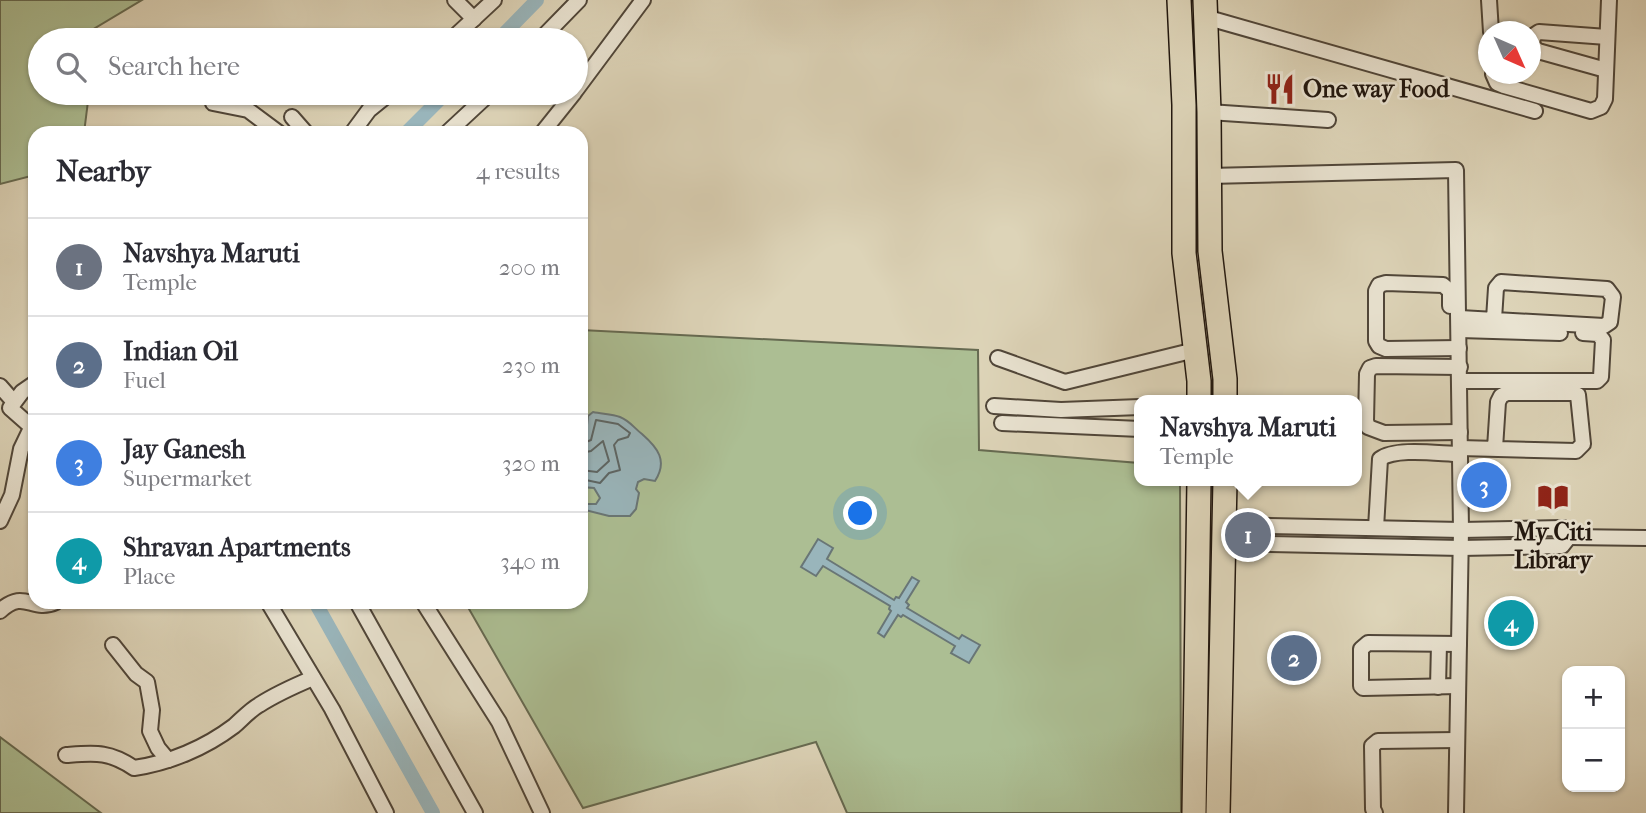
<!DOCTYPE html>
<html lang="en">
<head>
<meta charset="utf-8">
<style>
	:root { --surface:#fff; --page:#f7f7f7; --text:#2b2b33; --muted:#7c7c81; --line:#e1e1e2; --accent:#db2777 }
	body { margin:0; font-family:"IM FELL French Canon",serif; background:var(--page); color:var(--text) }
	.controls { position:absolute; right:21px; bottom:21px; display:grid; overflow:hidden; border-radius:14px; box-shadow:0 2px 5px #0004 }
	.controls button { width:63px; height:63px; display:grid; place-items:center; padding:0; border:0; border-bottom:2px solid var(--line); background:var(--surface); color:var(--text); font:35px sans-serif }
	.compass { position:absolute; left:1478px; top:21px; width:63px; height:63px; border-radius:50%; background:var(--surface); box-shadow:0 2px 5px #0004; rotate:135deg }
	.you { position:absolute; left:861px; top:514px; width:24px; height:24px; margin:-18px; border:5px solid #fff; border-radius:50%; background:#1a73e8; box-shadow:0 0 0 10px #1a73e833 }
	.badge { display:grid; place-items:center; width:46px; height:46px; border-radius:50%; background:var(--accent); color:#fff; font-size:23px; font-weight:700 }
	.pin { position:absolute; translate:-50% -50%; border:4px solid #fff; box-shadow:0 2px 7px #0006 }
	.popup { position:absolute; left:1134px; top:395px; width:228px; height:91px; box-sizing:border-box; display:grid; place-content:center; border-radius:14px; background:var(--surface); filter:drop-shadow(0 2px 5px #0005); font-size:23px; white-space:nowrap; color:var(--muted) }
	.popup b { font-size:26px; color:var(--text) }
	.popup::after { content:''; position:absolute; left:50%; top:100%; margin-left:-14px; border:14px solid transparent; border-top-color:var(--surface) }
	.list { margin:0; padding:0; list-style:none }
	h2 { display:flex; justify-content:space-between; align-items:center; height:91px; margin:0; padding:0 28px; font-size:30px }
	h2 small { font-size:23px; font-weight:400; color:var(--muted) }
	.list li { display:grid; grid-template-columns:46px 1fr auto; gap:21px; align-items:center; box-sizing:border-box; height:98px; padding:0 28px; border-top:2px solid var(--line) }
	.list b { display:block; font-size:26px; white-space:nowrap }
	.list p { margin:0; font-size:23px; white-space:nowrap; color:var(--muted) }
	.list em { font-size:23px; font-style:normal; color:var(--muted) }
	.icon { flex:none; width:38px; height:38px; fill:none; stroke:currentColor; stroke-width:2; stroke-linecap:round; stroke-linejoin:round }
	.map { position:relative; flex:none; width:1646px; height:813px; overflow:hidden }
	.search { position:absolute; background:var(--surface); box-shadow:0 2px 5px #0004; left:28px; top:28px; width:560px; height:77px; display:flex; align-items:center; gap:18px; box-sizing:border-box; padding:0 24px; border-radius:38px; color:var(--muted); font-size:26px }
	.panel { position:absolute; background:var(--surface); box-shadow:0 2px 5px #0004; left:28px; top:126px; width:560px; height:483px; border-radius:21px }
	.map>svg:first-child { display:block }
	.green { fill:#acbe93; stroke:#666a51; stroke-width:2 }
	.water { fill:#99b5bb; stroke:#697676; stroke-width:2 }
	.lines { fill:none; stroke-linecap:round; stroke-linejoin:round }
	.shore { stroke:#5d6665; stroke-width:2 }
	.canal { stroke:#99b5bb; stroke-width:14 }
	.street-casing { stroke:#504639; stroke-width:18 }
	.primary-casing { stroke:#21170f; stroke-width:26 }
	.street { stroke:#e9e3d1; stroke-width:14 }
	.primary { stroke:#ddd4b8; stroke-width:23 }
	.labels { text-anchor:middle; stroke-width:5; stroke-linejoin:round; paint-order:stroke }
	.poi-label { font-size:24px; font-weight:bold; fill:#21170f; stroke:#e9e3d1; text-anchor:start }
</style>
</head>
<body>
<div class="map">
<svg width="1646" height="813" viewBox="0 0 1646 813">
	<rect width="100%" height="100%" fill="#ddd4b8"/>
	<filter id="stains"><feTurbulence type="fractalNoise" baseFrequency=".00286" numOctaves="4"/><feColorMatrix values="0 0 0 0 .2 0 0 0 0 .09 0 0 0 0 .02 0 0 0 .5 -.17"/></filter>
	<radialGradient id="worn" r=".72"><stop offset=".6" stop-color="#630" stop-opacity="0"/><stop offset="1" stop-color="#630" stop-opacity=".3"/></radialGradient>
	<g class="green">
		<path d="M0,0h142l-50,30 -4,10h-48v53h49l-5,40h-49v42l-35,9z"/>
		<path d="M581,330l397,20 1,100 160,13 1,18h40l1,332h-334l-31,-71 -233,66 -118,-206h116z"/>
		<path d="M0,737l97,73 4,3h-101z"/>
	</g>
	<g class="water">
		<path d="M593,412c9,2 19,2 27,5 10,4 14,11 22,17 16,14 26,27 13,47l-11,-2 -6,3 -2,7 3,4 -3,16 -6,7h-21l-28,-7v-10l6,5h9l4,-6 -6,-10 -13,-1v-50l5,-3 2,-18z"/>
		<path d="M818,539l15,9 -6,11 67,41 2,-3 3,1 13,-21 7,4 -13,21 3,3 -2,3 52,31 3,-4 18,10 -11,18 -18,-10 4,-7 -52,-31 -2,2 -3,-2 -14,22 -6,-4 13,-22 -2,-2 1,-3 -67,-40 -7,10 -15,-9z"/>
	</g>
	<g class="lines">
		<g class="shore">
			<path d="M581,444l10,-4 5,-20 22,4 12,9 -2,4 -10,3 -4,5 6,25 -11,3 -9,10 -19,-4"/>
			<path d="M581,453l10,-2 12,-10 6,20 -12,11 -16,-2"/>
		</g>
		<g class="canal">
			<path d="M498,40l39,-40"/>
			<path d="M406,133l40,-40"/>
			<path d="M315,602l118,211"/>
		</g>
		<defs>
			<g id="street">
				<path d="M455,0l19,19"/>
				<path d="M1489,0l2,32"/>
				<path d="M1205,17l330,94"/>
				<path d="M451,40l43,-40"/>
				<path d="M540,40l39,-40"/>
				<path d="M1606,70l-68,-19 -6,-5 1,-10 6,-4 68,5"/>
				<path d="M1493,74l4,9 7,3 87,25 10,-4 4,-8 4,-99"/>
				<path d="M576,90l67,-90"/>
				<path d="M213,103l35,7 31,23"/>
				<path d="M1209,112l119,8"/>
				<path d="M292,117l14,16"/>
				<path d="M352,133l17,-23 21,-17"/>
				<path d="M447,133l43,-40"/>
				<path d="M542,133l32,-40"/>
				<path d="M1209,176l247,-6 5,360 -5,283"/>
				<path d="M1450,306v-15l-7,-6 -57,-2 -7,2 -3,6v50l3,5 7,3 73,-1"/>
				<path d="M1460,318l144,8 6,-4 3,-25 -6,-8 -106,-7 -5,6 -2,31"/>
				<path d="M1460,330l100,3"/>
				<path d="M998,358l67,24 130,-32"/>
				<path d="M1460,367l-84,-1 -6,2 -3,6 -1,47 2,6 16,6 76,-1"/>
				<path d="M1460,381h137l4,-4 2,-37 -5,-6 -15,-1"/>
				<path d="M35,383l-13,9 -12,16 17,15 8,1"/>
				<path d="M0,386l14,16"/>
				<path d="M994,406l67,4 79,-3"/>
				<path d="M1002,423l138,6"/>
				<path d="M1460,448l116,3 7,-7 -5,-49 -6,-2h-65l-6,3 -3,6 -3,46"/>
				<path d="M0,521l12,-26 9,-46 12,-25"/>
				<path d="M1225,525l236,5 102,-2 6,9"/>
				<path d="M1376,528l4,-69c16,-12 61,-5 80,-5"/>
				<path d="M1569,537l77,1"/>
				<path d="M1224,543l237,5 101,-2 7,-9"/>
				<path d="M268,602l64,107 54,104"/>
				<path d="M357,602l118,211"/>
				<path d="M423,602l76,120 43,91"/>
				<path d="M0,611c25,-23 31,2 56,-9"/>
				<path d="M113,645l23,29 11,8 5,28 -2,21 8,17 10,12"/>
				<path d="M1458,686l-95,2 -2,-2v-37l7,-6 91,1"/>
				<path d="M1438,687l1,-43"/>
				<path d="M66,755c29,-2 43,-4 68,13 35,-5 71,-20 100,-42 8,-7 16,-16 25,-21 17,-11 35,-19 54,-27"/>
				<path d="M1375,813l-2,-4 -1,-63 6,-5 79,-1"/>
			</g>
			<g id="primary">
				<path d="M1179,0l5,105v148l15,128v19"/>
				<path d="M1205,0l4,112 1,139 15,128v21"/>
				<path d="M1194,813l5,-332"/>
				<path d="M1218,813l7,-332"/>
			</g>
		</defs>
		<use href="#street" class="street-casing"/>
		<use href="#primary" class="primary-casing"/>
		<use href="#street" class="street"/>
		<use href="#primary" class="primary"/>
	</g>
	<defs>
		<symbol id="restaurant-bare" viewBox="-9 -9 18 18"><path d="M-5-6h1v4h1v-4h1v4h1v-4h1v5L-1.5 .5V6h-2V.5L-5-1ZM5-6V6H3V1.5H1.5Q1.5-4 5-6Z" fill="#8f2418" stroke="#e9e3d1" stroke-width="2.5" paint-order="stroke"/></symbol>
		<symbol id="library-bare" viewBox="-9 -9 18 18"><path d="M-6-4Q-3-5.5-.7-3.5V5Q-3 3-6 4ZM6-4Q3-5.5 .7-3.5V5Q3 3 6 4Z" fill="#8f2418" stroke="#e9e3d1" stroke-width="2.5" paint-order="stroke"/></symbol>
	</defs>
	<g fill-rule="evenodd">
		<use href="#restaurant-bare" x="1258" y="67" width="44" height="44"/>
		<use href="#library-bare" x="1531" y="475" width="44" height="44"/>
	</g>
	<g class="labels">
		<g class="poi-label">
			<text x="1303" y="97">One way Food</text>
			<text x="1553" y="540" text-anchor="middle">My Citi<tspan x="1553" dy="28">Library</tspan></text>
		</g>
	</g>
	<rect width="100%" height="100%" filter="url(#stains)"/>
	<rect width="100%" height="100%" fill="url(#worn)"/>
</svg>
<div class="controls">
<button>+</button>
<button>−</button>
</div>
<svg class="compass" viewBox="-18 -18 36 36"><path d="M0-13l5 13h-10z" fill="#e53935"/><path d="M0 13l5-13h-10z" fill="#7c7c81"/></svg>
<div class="you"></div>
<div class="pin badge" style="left:1248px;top:535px;background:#6b7280">1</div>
<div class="popup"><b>Navshya Maruti</b>Temple</div>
<div class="pin badge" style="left:1294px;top:658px;background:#5c6f8a">2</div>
<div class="pin badge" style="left:1484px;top:485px;background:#3f7fe0">3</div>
<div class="pin badge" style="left:1511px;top:623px;background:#0f9aa8">4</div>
<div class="search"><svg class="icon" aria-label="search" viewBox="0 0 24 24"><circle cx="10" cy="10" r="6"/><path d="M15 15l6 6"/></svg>Search here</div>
<section class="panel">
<h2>Nearby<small>4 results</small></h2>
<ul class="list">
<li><span class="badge" style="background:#6b7280">1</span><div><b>Navshya Maruti</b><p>Temple</p></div><em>200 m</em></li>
<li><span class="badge" style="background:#5c6f8a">2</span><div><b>Indian Oil</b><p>Fuel</p></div><em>230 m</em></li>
<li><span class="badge" style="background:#3f7fe0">3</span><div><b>Jay Ganesh</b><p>Supermarket</p></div><em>320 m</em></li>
<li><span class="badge" style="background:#0f9aa8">4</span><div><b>Shravan Apartments</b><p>Place</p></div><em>340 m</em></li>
</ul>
</section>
</div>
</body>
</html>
